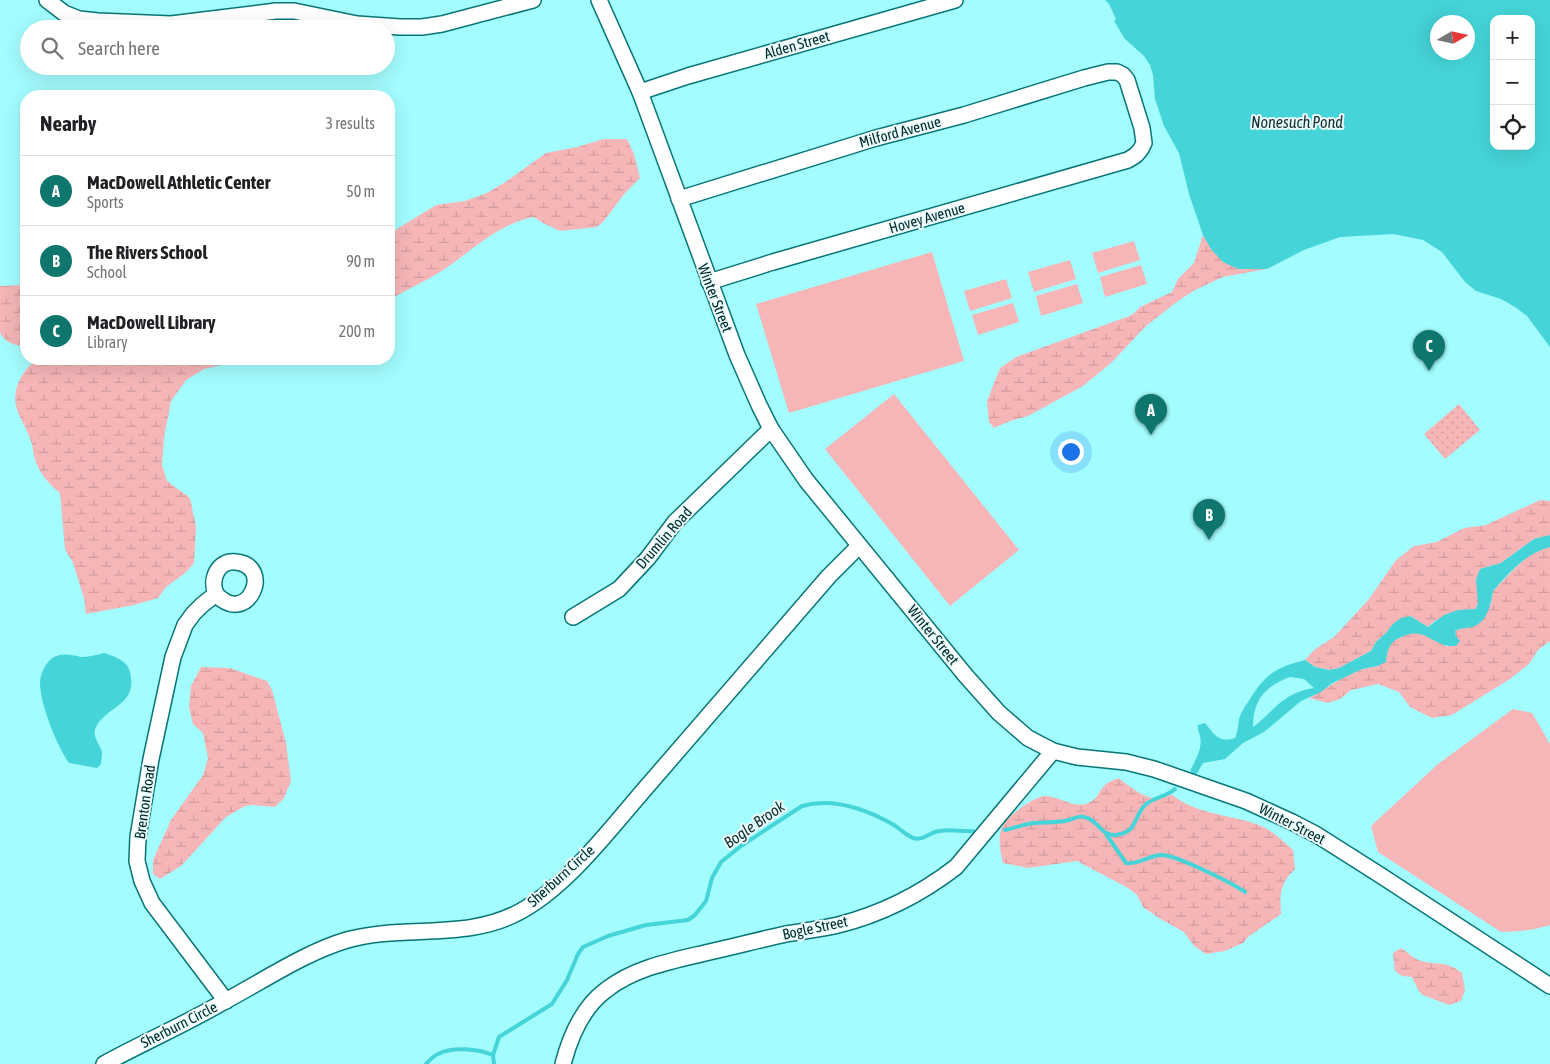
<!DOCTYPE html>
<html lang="en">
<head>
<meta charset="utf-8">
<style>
	:root { --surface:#fff; --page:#f2f2f2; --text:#202124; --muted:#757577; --line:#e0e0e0; --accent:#0f766e }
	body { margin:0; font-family:"Asap Condensed",sans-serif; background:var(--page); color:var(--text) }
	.controls { position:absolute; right:15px; top:15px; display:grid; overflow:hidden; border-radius:10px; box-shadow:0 5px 20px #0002 }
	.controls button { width:45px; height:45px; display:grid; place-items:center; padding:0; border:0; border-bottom:1px solid var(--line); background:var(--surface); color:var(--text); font:25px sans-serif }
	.compass { position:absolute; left:1430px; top:15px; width:45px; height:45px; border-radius:50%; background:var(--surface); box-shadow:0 5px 20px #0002; rotate:81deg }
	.you { position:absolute; left:1070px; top:451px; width:18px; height:18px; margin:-12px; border:4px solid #fff; border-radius:50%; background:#1a73e8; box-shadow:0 0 0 8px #1a73e833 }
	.badge { display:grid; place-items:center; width:32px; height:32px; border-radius:50%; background:var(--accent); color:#fff; font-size:16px; font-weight:700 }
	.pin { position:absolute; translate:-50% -41px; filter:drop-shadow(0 1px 2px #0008) }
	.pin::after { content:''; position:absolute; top:26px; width:18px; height:15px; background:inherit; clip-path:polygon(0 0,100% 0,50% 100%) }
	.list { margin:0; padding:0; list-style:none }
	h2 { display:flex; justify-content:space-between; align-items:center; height:65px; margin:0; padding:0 20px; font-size:21px }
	h2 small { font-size:16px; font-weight:400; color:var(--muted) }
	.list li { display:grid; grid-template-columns:32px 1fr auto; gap:15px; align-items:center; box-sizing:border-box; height:70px; padding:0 20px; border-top:1px solid var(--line) }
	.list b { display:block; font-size:19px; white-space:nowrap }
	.list p { margin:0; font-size:16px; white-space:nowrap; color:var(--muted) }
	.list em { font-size:16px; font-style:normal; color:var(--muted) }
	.icon { flex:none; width:28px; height:28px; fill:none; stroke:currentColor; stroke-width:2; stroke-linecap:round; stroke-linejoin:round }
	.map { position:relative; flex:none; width:1550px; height:1064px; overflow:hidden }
	.search { position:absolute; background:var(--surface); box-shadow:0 5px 20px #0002; left:20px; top:20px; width:375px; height:55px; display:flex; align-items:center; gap:12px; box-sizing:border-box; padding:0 18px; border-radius:28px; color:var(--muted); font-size:19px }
	.panel { position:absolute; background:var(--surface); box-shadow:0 5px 20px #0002; left:20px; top:90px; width:375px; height:275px; border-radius:20px }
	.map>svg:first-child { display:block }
	.grass { fill:url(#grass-dots) }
	.wetland { fill:url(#wetland-marsh) }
	.pitch { fill:#f6b6b8 }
	.water { fill:#45d5d8; fill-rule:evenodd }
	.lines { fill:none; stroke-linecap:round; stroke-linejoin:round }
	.stream { stroke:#45d5d8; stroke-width:4 }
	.minor-casing { stroke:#087678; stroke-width:18 }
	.minor { stroke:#fff; stroke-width:15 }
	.labels { text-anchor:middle; stroke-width:4; stroke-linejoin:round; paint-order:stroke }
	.street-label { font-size:15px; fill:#01292a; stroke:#ebfbfb }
	.water-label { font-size:16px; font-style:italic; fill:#112f30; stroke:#ebfbfb }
</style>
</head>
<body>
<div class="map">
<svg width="1550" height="1064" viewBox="0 0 1550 1064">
	<defs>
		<pattern id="grass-dots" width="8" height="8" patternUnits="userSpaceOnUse" patternTransform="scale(1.25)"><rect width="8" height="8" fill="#f6b6b8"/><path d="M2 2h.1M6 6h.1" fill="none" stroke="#d19c9e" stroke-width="1.8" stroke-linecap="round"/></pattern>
		<pattern id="wetland-marsh" width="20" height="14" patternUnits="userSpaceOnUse" patternTransform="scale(1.25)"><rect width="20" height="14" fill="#f6b6b8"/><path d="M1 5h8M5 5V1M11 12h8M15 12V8" fill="none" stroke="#d19c9e"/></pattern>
	</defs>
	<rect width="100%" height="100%" fill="#a3fcfe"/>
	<path class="grass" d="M1459,404l21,26 -35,29 -21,-25z"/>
	<g class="wetland">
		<path d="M604,139h23l7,15 6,24 -15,15 -21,28 -7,6 -37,4 -17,-8 -9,-6c-37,7 -63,35 -94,55 -16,10 -34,18 -51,28v-63l8,-8 39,-24 29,-4 22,-8 20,-12 39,-28 31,-6z"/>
		<path d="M1203,235c19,31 28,35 64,34l-44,8 -28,13 -17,11 -32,25 -35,37 -28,23 -55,30 -18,5 -16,7 -5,-6 -2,-21 13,-33 16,-11 116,-42 8,-8 32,-15 6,-13 16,-16z"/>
		<path d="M26,285v61c-11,0 -20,-3 -26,-13v-47z"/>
		<path d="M35,359h186l4,5 -21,5 -18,11 -15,21 -7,37 -2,27 5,16 23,17 6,29 -2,36 -9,10 -19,14 -8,11 -24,7 -48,9 -2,-16 -11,-35 -8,-14 -5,-56c-10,-7 -22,-22 -25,-34 -2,-5 -2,-10 -3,-15 -3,-11 -10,-21 -14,-32 -8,-19 2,-39 17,-51z"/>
		<path d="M259,359h31l-22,6 -11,-1z"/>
		<path d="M1540,500l10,1v34l-16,4 -33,24 -21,6 -2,34 -2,6 -18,1 -25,12 -5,5 -18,-11 -17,8 -7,9 -10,9 -5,9 -32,17 -8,2 -16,-3 -10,-7 9,-10 20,-13 35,-38 27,-39 18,-14 23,-4 27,-14 22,-3z"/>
		<path d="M1550,547v94l-12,9 -9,14 -19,15 -58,36 -20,3 -22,-11 -11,-15 -21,-8 -27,6 -11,9 -12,4 -19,-5 34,-20 19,-9 16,-3 14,-25 21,-9 9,2 26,13 8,-11 -1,-5 5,-3h8l23,-24 2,-13 21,-22 12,-11 13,-8z"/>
		<path d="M201,667l29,1 37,13 5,9 14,53 5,38 -7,17 -9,9 -23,-2 -7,1 -19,11 -45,49 -21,13 -7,-5v-14l18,-40 32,-45 5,-17 -5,-25 -10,-9 -4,-17 2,-21z"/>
		<path d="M1118,778c18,12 32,28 53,16 26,21 58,20 88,31 13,5 24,16 34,25l2,19c-16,16 -15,24 -14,45l-33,23 -5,6 -18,8 -19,3 -12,-8 -10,-14 -25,-14 -16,-11 -6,-12 -9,-7 -51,-27 -49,7 -25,-5c-7,-30 -5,-40 22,-58 5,-3 14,-9 20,-9 14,0 28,12 41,8 13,-5 11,-11 19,-19 3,-3 9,-5 13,-7z"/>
		<path d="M1401,948c6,4 13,11 20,13 17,4 27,0 41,12l3,17 -4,11 -12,4 -26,-10 -5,-5 -6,-13 -10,-1 -7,-5 -2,-18z"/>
	</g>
	<g class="pitch">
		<path d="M1134,241l6,19 -42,13 -6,-20z"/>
		<path d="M932,252l32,109 -175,52 -33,-109z"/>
		<path d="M1070,260l6,19 -42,13 -6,-20z"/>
		<path d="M1141,265l6,19 -42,13 -5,-20z"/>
		<path d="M1006,279l6,19 -42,13 -6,-20z"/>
		<path d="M1077,284l6,19 -42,13 -5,-20z"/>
		<path d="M1013,303l6,19 -41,13 -6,-20z"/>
		<path d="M894,394l125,156 -69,56 -125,-157z"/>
		<path d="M1513,709l19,4 18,31v181c-16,5 -32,7 -49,7l-123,-80 -7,-26 67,-62z"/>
	</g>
	<g class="water">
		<path d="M1105,0h445v347l-23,-31 -12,-9 -14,-8 -25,-8 -11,-9 -23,-30 -19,-12 -30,-6 -53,3 -36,13 -37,19h-29l-15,-7 -12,-13 -8,-14 -14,-41 -10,-41 -15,-27 -9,-27 -2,-24 -3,-10 -6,-9 -19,-17 -11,-18 2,-2 -7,-15zM1494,19h37v127h-37zM1438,22h30v30h-30z"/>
		<path d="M1550,535v12c-24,6 -41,26 -57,44 -2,12 -5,29 -18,35 -7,3 -13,1 -20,5l1,5 4,5 -4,5c-24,2 -29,-21 -55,-9 -12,5 -14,13 -15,25l-8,4 -16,3 -19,9 -12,6 -10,8 -20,9 -37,31 -21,11 -18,16 -22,4 -7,12 -6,-4c5,-10 13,-23 10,-35 -1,-5 -3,-6 -2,-11l7,-2c10,12 13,20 30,15 3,-7 3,-12 4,-19 2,-7 7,-14 11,-20 15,-25 27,-32 55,-39l10,7 15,3 9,-2 32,-17 5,-9 10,-9 7,-9 8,-6 9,-2 18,11 16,-12 14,-5 18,-1 2,-6 -2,-23 4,-11 21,-6 33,-24zM1290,677l14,2 10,9c-31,5 -38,21 -61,39 0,-27 12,-41 37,-50z"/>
		<path d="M104,653c10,3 24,8 26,19 8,34 -23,33 -34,55 -5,9 4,17 6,25 0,4 -1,9 -1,12l-4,4 -28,-5c-12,-17 -29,-59 -29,-80 0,-8 5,-19 11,-24 10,-7 19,-4 30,-2 7,0 16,-2 23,-4z"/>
	</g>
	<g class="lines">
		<g class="stream">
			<path d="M1005,830c10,-2 19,-6 29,-7 12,-1 24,0 35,-3 6,-2 11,-5 18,-2 11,3 15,18 28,17 23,-2 18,-18 30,-30 9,-8 21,-8 30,-16"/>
			<path d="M1106,834l20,29c14,2 24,-9 37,-8 15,1 69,28 82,37"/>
			<path d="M426,1064c3,-3 7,-8 12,-10 15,-8 40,-5 55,1"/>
			<path d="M494,1064l-1,-9 6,-18 53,-33 15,-24 11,-26 5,-7 25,-11 38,-11 42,-5 7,-5 11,-14 6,-23 9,-16 20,-16 61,-40c32,-9 64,3 92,19 6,4 12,10 19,13 9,3 15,-4 22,-6 12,-4 26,0 38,-1"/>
		</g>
		<defs>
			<g id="minor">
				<path d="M47,0l17,13 15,6 19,2 73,3 105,-13h18l63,13 43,3h22l20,-3 91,-24"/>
				<path d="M599,0l41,92 97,263 22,50 12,24 35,51 160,196 33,37 29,25 25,13 24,6 49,5 28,7 92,32 46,21 25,13 63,40 170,111"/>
				<path d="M640,92l48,-16 267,-76"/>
				<path d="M679,199l197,-61 88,-23 120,-37 24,-6h9l6,3 4,5 15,48 2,15 -3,6 -5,6 -8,5 -355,102 -64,20"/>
				<path d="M216,594c-6,-14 1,-34 20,-32 39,4 11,66 -20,32l-14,11 -9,9 -8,11 -12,32 -22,102 -13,78 -1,24 5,20 10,22 74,98"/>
				<path d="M573,617l46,-28 29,-31 27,-36 96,-93"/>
				<path d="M104,1064c40,-22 82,-40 121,-63 38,-20 81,-49 122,-61 58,-16 121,1 174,-29 49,-27 92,-86 129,-128 59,-69 119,-138 179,-207l30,-30"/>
				<path d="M563,1064c7,-27 20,-57 43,-74 28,-22 65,-29 99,-37 27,-6 54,-13 81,-19 17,-3 35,-5 52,-9 44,-11 83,-31 118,-58l97,-116"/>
			</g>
		</defs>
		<use href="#minor" class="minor-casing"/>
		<use href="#minor" class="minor"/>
	</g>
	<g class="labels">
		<g class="street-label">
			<text transform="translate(797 45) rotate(-16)" y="5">Alden Street</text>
			<text transform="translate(900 132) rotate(-15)" y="5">Milford Avenue</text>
			<text transform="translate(927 218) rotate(-16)" y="5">Hovey Avenue</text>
			<text transform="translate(715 298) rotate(69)" y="5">Winter Street</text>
			<text transform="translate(664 538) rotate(-49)" y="5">Drumlin Road</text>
			<text transform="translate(933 635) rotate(51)" y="5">Winter Street</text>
			<text transform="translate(145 802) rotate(-82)" y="5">Brenton Road</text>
			<text transform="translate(1292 824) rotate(27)" y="5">Winter Street</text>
			<text transform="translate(561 876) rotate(-42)" y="5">Sherburn Circle</text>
			<text transform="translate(815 928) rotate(-12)" y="5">Bogle Street</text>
			<text transform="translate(179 1025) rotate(-27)" y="5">Sherburn Circle</text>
		</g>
		<g class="water-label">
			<text x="1297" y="128">Nonesuch Pond</text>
			<text transform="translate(754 824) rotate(-35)" y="6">Bogle Brook</text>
		</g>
	</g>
</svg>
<div class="controls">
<button>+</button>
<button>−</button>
<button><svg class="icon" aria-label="locate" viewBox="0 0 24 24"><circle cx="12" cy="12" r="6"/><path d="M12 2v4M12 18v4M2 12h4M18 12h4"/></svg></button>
</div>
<svg class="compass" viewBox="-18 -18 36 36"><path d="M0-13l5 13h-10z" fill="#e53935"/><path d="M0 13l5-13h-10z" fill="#757577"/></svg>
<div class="you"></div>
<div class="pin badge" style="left:1151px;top:435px">A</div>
<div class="pin badge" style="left:1209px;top:540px">B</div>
<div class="pin badge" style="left:1429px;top:371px">C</div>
<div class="search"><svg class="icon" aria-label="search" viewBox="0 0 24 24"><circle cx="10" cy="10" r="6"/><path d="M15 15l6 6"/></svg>Search here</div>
<section class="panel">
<h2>Nearby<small>3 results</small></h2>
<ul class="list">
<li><span class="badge">A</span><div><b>MacDowell Athletic Center</b><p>Sports</p></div><em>50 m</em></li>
<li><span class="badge">B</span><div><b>The Rivers School</b><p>School</p></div><em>90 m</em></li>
<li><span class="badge">C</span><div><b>MacDowell Library</b><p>Library</p></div><em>200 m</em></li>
</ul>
</section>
</div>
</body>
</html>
